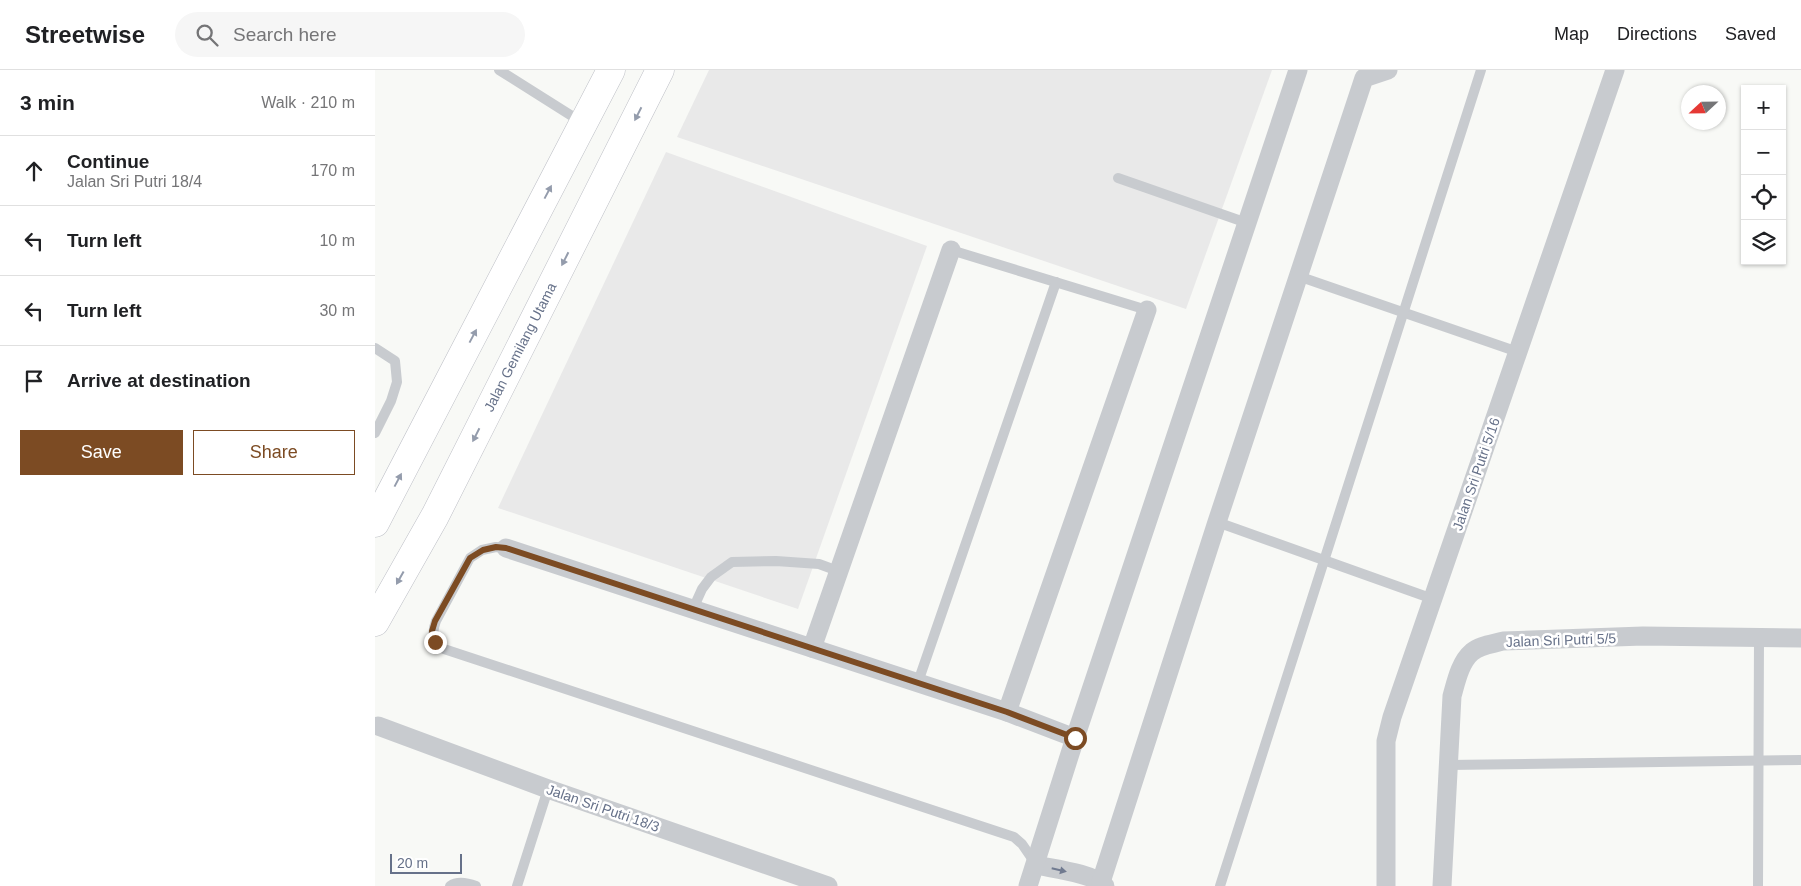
<!DOCTYPE html>
<html lang="en">
<head>
<meta charset="utf-8">
<style>
	:root { --surface:#fff; --page:#f6f6f6; --text:#202124; --muted:#757577; --line:#e0e0e0; --accent:#7c4b23 }
	body { margin:0; font-family:Helvetica,sans-serif; background:var(--page); color:var(--text) }
	.controls { position:absolute; right:15px; top:15px; display:grid; overflow:hidden; border-radius:0px; box-shadow:0 1px 4px #0004 }
	.controls button { width:45px; height:45px; display:grid; place-items:center; padding:0; border:0; border-bottom:1px solid var(--line); background:var(--surface); color:var(--text); font:25px sans-serif }
	.compass { position:absolute; left:1306px; top:15px; width:45px; height:45px; border-radius:50%; background:var(--surface); box-shadow:0 1px 4px #0004; rotate:248deg }
	.scale { position:absolute; left:15px; bottom:12px; width:72px; box-sizing:border-box; padding-left:5px; border:2px solid #667189; border-top:0; font-size:14px; line-height:18px; white-space:nowrap; color:#667189; -webkit-text-stroke:4px #fff; paint-order:stroke }
	.stop { position:absolute; width:15px; height:15px; margin:-11px; border:4px solid #7c4b23; border-radius:50%; background:#fff }
	.stop.end { background:#7c4b23; border-color:#fff; box-shadow:0 1px 5px #0008 }
	.list { margin:0; padding:0; list-style:none }
	h2 { display:flex; justify-content:space-between; align-items:center; height:65px; margin:0; padding:0 20px; font-size:21px }
	h2 small { font-size:16px; font-weight:400; color:var(--muted) }
	.list li { display:grid; grid-template-columns:32px 1fr auto; gap:15px; align-items:center; box-sizing:border-box; height:70px; padding:0 20px; border-top:1px solid var(--line) }
	.list b { display:block; font-size:19px; white-space:nowrap }
	.list p { margin:0; font-size:16px; white-space:nowrap; color:var(--muted) }
	.list em { font-size:16px; font-style:normal; color:var(--muted) }
	.actions { display:flex; gap:10px; padding:15px 20px }
	.actions a { flex:1; padding:11px 0; border:1px solid var(--accent); border-radius:0px; text-align:center; font-size:18px; color:var(--accent) }
	.actions .main { background:var(--accent); color:#fff }
	.icon { flex:none; width:28px; height:28px; fill:none; stroke:currentColor; stroke-width:2; stroke-linecap:round; stroke-linejoin:round }
	.map { position:relative; flex:none; width:1426px; height:816px; overflow:hidden }
	header { display:flex; align-items:center; gap:30px; box-sizing:border-box; height:70px; padding:0 25px; background:var(--surface); border-bottom:1px solid var(--line) }
	header strong { font-size:24px }
	nav { display:flex; gap:28px; margin-inline-start:auto; font-size:18px }
	.search { width:350px; height:45px; background:var(--page); display:flex; align-items:center; gap:12px; box-sizing:border-box; padding:0 18px; border-radius:28px; color:var(--muted); font-size:19px }
	main { display:flex }
	aside { flex:1; background:var(--surface) }
	.map>svg:first-child { display:block }
	.built { fill:#e9e9e9 }
	.lines { fill:none; stroke-linecap:round; stroke-linejoin:round }
	.secondary-casing { stroke:#bdbfc6; stroke-width:29 }
	.lane { stroke:#c8cbcf; stroke-width:10 }
	.street { stroke:#c8cbcf; stroke-width:19 }
	.secondary { stroke:#fff; stroke-width:28 }
	.oneway { fill:#949cac }
	.oneway2 { fill:#707a90 }
	.route { stroke:#7c4b23; stroke-width:6 }
	.labels { text-anchor:middle; stroke-width:5; stroke-linejoin:round; paint-order:stroke }
	.street-label { font-size:14px; fill:#667189; stroke:#fff }
</style>
</head>
<body>
<header>
<strong>Streetwise</strong>
<div class="search"><svg class="icon" aria-label="search" viewBox="0 0 24 24"><circle cx="10" cy="10" r="6"/><path d="M15 15l6 6"/></svg>Search here</div>
<nav><a>Map</a><a>Directions</a><a>Saved</a></nav>
</header>
<main>
<aside>
<h2>3 min<small>Walk · 210 m</small></h2>
<ul class="list">
<li><svg class="icon" aria-label="ahead" viewBox="0 0 24 24"><path d="M12 20V5M6 11l6-6 6 6"/></svg><div><b>Continue</b><p>Jalan Sri Putri 18/4</p></div><em>170 m</em></li>
<li><svg class="icon" aria-label="left" viewBox="0 0 24 24"><path d="M17 20v-9H6M10 6l-5 5 5 5"/></svg><div><b>Turn left</b></div><em>10 m</em></li>
<li><svg class="icon" aria-label="left" viewBox="0 0 24 24"><path d="M17 20v-9H6M10 6l-5 5 5 5"/></svg><div><b>Turn left</b></div><em>30 m</em></li>
<li><svg class="icon" aria-label="arrive" viewBox="0 0 24 24"><path d="M6 21V4h12l-3 4 3 4H6"/></svg><div><b>Arrive at destination</b></div></li>
</ul>
<div class="actions"><a class="main">Save</a><a>Share</a></div>
</aside>
<div class="map">
<svg width="1426" height="816" viewBox="0 0 1426 816">
	<rect width="100%" height="100%" fill="#f8f9f6"/>
	<g class="built">
		<path d="M334,0h563l-86,239 -509,-172z"/>
		<path d="M291,82l261,94 -129,363 -300,-101z"/>
	</g>
	<g class="lines">
		<defs>
			<g id="secondary">
				<path d="M0,453l236,-453"/>
				<path d="M0,552l60,-106 225,-446"/>
			</g>
		</defs>
		<use href="#secondary" class="secondary-casing"/>
		<g class="lane">
			<path d="M124,0l84,53"/>
			<path d="M743,108l129,45"/>
			<path d="M576,180l196,60"/>
			<path d="M923,206l220,76"/>
			<path d="M0,278l20,13 2,21 -6,19 -16,32"/>
			<path d="M842,452l216,77"/>
			<path d="M131,478l-10,-1 -14,3 -12,8 -34,63c-5,13 -3,20 8,28l570,188 8,7 13,19"/>
			<path d="M318,539l9,-20 9,-12 21,-15 44,-1 43,3 19,7"/>
			<path d="M543,612l138,-400"/>
			<path d="M1073,695l353,-5"/>
			<path d="M75,816c7,-5 18,-3 26,0"/>
			<path d="M142,816l31,-97"/>
			<path d="M845,816l261,-816"/>
			<path d="M1383,816l1,-248"/>
		</g>
		<g class="street">
			<path d="M131,478l501,164 68,26"/>
			<path d="M437,578l139,-398"/>
			<path d="M632,642l140,-402"/>
			<path d="M3,656l170,63 280,97"/>
			<path d="M661,795c18,4 56,8 69,21"/>
			<path d="M726,812l116,-360 147,-444 24,-8"/>
			<path d="M653,816l47,-148 223,-668"/>
			<path d="M1011,816v-145l6,-24 223,-647"/>
			<path d="M1067,816l10,-190c4,-14 8,-34 20,-44 8,-7 21,-8 31,-11l140,-5 158,2"/>
		</g>
		<use href="#secondary" class="secondary"/>
	</g>
	<defs><path id="oneway-solid" d="M-6-.8H1V-3.2L6.5 0L1 3.2V.8H-6Z" transform="scale(1.25)"/></defs>
	<g class="oneway">
		<use href="#oneway-solid" transform="translate(263 44) rotate(117)"/>
		<use href="#oneway-solid" transform="translate(173 122) rotate(-62)"/>
		<use href="#oneway-solid" transform="translate(190 189) rotate(117)"/>
		<use href="#oneway-solid" transform="translate(98 266) rotate(-62)"/>
		<use href="#oneway-solid" transform="translate(101 365) rotate(117)"/>
		<use href="#oneway-solid" transform="translate(23 410) rotate(-62)"/>
		<use href="#oneway-solid" transform="translate(25 508) rotate(119)"/>
	</g>
	<use class="oneway2" href="#oneway-solid" transform="translate(684 800) rotate(13)"/>
	<g class="lines">
		<path class="route" d="M60,572l-3,-11 3,-10 35,-63 13,-8 13,-3 10,1 501,164 68,26"/>
	</g>
	<g class="labels">
		<g class="street-label">
			<text transform="translate(145 277) rotate(-63)" y="5">Jalan Gemilang Utama</text>
			<text transform="translate(1101 404) rotate(-71)" y="5">Jalan Sri Putri 5/16</text>
			<text transform="translate(1186 570) rotate(-2)" y="5">Jalan Sri Putri 5/5</text>
			<text transform="translate(228 738) rotate(19)" y="5">Jalan Sri Putri 18/3</text>
		</g>
	</g>
</svg>
<div class="controls">
<button>+</button>
<button>−</button>
<button><svg class="icon" aria-label="locate" viewBox="0 0 24 24"><circle cx="12" cy="12" r="6"/><path d="M12 2v4M12 18v4M2 12h4M18 12h4"/></svg></button>
<button><svg class="icon" aria-label="layers" viewBox="0 0 24 24"><path d="M12 4l9 5-9 5-9-5zM3 14l9 5 9-5"/></svg></button>
</div>
<svg class="compass" viewBox="-18 -18 36 36"><path d="M0-13l5 13h-10z" fill="#e53935"/><path d="M0 13l5-13h-10z" fill="#757577"/></svg>
<div class="scale">20 m</div>
<div class="stop" style="left:700px;top:668px"></div>
<div class="stop end" style="left:60px;top:572px"></div>
</div>
</main>
</body>
</html>
